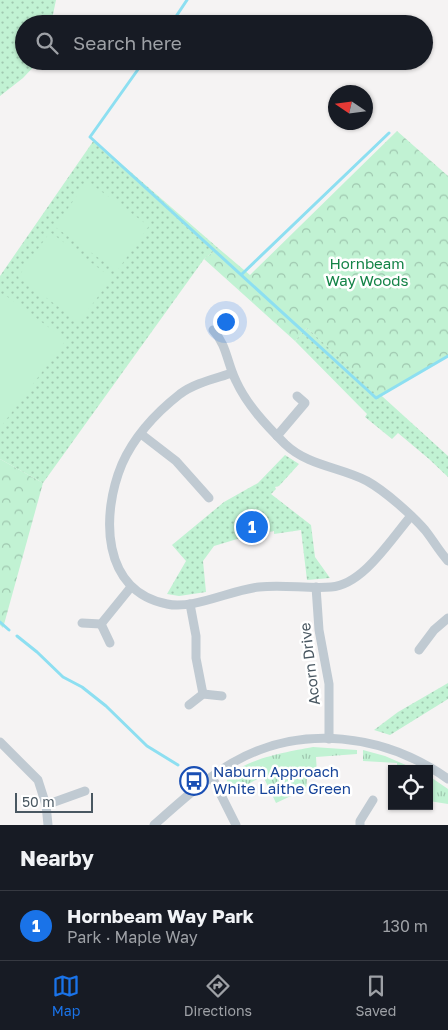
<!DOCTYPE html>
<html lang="en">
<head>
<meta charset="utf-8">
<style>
	:root { --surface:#171b24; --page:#242831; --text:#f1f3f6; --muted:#9ea1a6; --line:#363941; --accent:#1a73e8 }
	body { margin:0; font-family:"Golos Text",sans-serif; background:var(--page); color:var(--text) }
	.controls { position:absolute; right:15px; bottom:15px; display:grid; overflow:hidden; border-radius:0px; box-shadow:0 1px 4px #0004 }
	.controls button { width:45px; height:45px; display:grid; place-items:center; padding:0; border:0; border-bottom:1px solid var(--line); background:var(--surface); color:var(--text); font:25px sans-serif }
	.compass { position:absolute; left:328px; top:85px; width:45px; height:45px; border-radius:50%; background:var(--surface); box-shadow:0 1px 4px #0004; rotate:283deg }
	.scale { position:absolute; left:15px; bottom:12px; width:78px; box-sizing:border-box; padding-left:5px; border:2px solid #495761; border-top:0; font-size:14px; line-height:18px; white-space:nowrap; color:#495761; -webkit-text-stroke:4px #fff; paint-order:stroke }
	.you { position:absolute; left:225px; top:321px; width:18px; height:18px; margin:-12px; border:4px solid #fff; border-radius:50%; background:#1a73e8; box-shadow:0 0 0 8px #1a73e833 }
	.badge { display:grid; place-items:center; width:32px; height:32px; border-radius:50%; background:var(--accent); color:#fff; font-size:16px; font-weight:700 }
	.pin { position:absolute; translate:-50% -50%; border:2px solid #fff; box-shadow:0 1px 5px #0006 }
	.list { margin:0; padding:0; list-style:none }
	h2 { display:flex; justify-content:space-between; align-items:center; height:65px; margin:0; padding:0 20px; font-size:21px }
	h2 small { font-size:16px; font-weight:400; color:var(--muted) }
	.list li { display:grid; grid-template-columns:32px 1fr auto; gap:15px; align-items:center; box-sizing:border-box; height:70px; padding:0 20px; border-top:1px solid var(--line) }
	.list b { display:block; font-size:19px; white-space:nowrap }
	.list p { margin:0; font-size:16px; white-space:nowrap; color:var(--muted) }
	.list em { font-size:16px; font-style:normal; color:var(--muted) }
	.icon { flex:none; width:28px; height:28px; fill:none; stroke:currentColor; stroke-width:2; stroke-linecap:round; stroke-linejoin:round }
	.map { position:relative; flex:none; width:448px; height:825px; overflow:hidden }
	.search { position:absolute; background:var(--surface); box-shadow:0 1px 4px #0004; left:15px; right:15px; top:15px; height:55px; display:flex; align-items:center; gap:12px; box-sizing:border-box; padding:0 18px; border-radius:28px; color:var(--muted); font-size:19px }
	.sheet { height:135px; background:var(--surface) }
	nav { display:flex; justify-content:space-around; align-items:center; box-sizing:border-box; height:70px; border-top:1px solid var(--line); background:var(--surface); font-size:14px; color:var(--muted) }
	nav a { display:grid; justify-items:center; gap:2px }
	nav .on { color:var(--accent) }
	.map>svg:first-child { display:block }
	.grass { fill:url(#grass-tufts) }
	.forest { fill:url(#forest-crowns) }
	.park { fill:url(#park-dots) }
	.pitch { fill:#c1f2d3 }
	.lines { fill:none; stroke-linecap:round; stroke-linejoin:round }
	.stream { stroke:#8ddff1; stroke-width:3 }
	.street { stroke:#c0cad2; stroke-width:9 }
	.labels { text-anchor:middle; stroke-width:5; stroke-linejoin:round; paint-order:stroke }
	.park-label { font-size:15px; fill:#148347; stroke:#fff }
	.street-label { font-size:15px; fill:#495761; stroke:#fff }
	.transit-label { font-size:15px; fill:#164399; stroke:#fff; text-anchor:start }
</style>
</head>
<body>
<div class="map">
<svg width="448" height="825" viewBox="0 0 448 825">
	<defs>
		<pattern id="grass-tufts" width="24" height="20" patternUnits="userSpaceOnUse" patternTransform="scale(1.25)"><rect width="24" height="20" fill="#c1f2d3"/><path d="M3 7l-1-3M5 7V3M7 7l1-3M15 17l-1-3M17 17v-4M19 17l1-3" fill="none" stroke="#9fc7af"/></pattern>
		<pattern id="forest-crowns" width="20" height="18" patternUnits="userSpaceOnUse" patternTransform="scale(1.25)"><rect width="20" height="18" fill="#c1f2d3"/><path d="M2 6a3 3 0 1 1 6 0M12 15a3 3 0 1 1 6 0" fill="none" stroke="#9fc7af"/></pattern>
		<pattern id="park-dots" width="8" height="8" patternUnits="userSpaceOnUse" patternTransform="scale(1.25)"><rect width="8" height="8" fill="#c1f2d3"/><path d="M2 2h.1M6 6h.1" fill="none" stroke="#9fc7af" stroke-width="1.8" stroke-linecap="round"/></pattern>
	</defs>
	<rect width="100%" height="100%" fill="#f5f3f3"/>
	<g class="grass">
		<path d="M313,747l44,3v4l-41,3 1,17 -10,2 -1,17 -15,3 -15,7 -13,-27 -33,18 -4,-11c7,-23 66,-32 87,-36z"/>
		<path d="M363,750l22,6 30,13h-18v-6l-34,-2z"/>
		<path d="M429,776l19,13v15l-19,-3z"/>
	</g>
	<g class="forest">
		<path d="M397,131l51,45v180l-67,40 -74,-68 -12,13 -91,-82 14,-11 32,27z"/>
		<path d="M0,459l43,24 -40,145 -3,-3z"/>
	</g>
	<g class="park">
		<path d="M0,0h56l-5,24h-27v37h15l-16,17 -23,18z"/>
		<path d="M94,140l124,108 -14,11 -161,224 -43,-24v-183z"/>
		<path d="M307,328l141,128v21l-19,-18 -31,-26 -6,6 -27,-22 2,-3 -72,-73z"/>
		<path d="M285,455l14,9 -20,22 -4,1 1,2 -5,5 40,31 4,32 15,21 -23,2 -6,-50 -27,4v-3l-30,6 -30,9 -11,15 3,31 -27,4 -12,-2 19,-33 -14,-16 52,-43 34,-19z"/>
		<path d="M448,683v16l-58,36 -16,-5 24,-18z"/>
	</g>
	<g class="pitch">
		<path d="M87,181l62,45 -32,45 -62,-44z"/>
		<path d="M50,232l62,46 -33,44 -61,-45z"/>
		<path d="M5,295l61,45 -66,88v-126z"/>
	</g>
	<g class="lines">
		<g class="stream">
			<path d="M171,24l16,-24"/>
			<path d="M144,61l-54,76 285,260 1,1 72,-42"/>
			<path d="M242,274l147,-141"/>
			<path d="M0,622l9,8"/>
			<path d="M17,636l20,16 26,25 19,10 24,19 41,40 31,19"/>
		</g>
		<g class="street">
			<path d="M213,330c14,15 14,33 23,51 11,24 30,44 49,63 23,22 55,23 82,37 18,10 45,34 58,49 8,10 14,21 23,31"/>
			<path d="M232,373c-18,6 -37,10 -52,21 -23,18 -46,43 -58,70 -21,50 -21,127 45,140 26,6 64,-14 92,-17 24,-3 48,2 72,0 32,-2 60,-48 80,-71"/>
			<path d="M141,434l35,27 33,37"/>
			<path d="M277,436l28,-33 -8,-7"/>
			<path d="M316,587l3,43 10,54v55"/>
			<path d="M190,604l6,32v22l7,36"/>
			<path d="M82,623l19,1 30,-37"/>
			<path d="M101,624l9,19"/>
			<path d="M419,650l15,-20 14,-12"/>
			<path d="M189,705l14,-11 19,2"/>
			<path d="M0,742l38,38 8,25 2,20"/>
			<path d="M212,777l24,48"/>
			<path d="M46,805l39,-14"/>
			<path d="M154,825c25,-22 50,-45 78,-62 69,-40 153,-29 216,16"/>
			<path d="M360,825v-4l13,-21"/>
		</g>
	</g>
	<defs>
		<symbol id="bus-ring" viewBox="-11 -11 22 22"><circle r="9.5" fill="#fff" stroke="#1a4fb4" stroke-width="1.5"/><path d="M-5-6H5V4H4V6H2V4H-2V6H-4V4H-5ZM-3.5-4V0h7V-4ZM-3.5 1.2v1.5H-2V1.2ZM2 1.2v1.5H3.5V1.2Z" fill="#1a4fb4"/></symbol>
	</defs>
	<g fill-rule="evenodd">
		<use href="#bus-ring" x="178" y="765" width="32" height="32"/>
	</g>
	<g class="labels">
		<g class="park-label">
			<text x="367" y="269">Hornbeam<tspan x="367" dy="17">Way Woods</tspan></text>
		</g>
		<g class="street-label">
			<text transform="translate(310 664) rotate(-97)" y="5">Acorn Drive</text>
		</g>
		<g class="transit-label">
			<text x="213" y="777">Naburn Approach<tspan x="213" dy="17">White Laithe Green</tspan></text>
		</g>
	</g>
</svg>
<div class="controls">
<button><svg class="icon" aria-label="locate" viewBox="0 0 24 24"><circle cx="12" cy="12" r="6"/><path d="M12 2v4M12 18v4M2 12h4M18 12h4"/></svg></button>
</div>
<svg class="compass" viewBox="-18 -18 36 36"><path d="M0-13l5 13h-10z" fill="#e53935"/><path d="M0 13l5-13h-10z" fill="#9ea1a6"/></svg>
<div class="scale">50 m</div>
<div class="you"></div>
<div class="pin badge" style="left:252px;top:527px">1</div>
<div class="search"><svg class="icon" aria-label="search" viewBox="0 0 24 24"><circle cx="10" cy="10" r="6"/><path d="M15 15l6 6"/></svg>Search here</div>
</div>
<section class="sheet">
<h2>Nearby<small></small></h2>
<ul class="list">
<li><span class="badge">1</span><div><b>Hornbeam Way Park</b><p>Park · Maple Way</p></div><em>130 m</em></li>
</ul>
</section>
<nav>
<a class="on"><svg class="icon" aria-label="map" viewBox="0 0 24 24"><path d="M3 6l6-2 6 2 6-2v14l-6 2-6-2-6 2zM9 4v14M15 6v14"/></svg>Map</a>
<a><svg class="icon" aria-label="directions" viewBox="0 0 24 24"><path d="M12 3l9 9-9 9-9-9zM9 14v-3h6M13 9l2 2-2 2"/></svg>Directions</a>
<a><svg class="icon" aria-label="saved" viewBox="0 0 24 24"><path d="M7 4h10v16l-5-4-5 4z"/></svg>Saved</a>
</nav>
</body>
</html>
